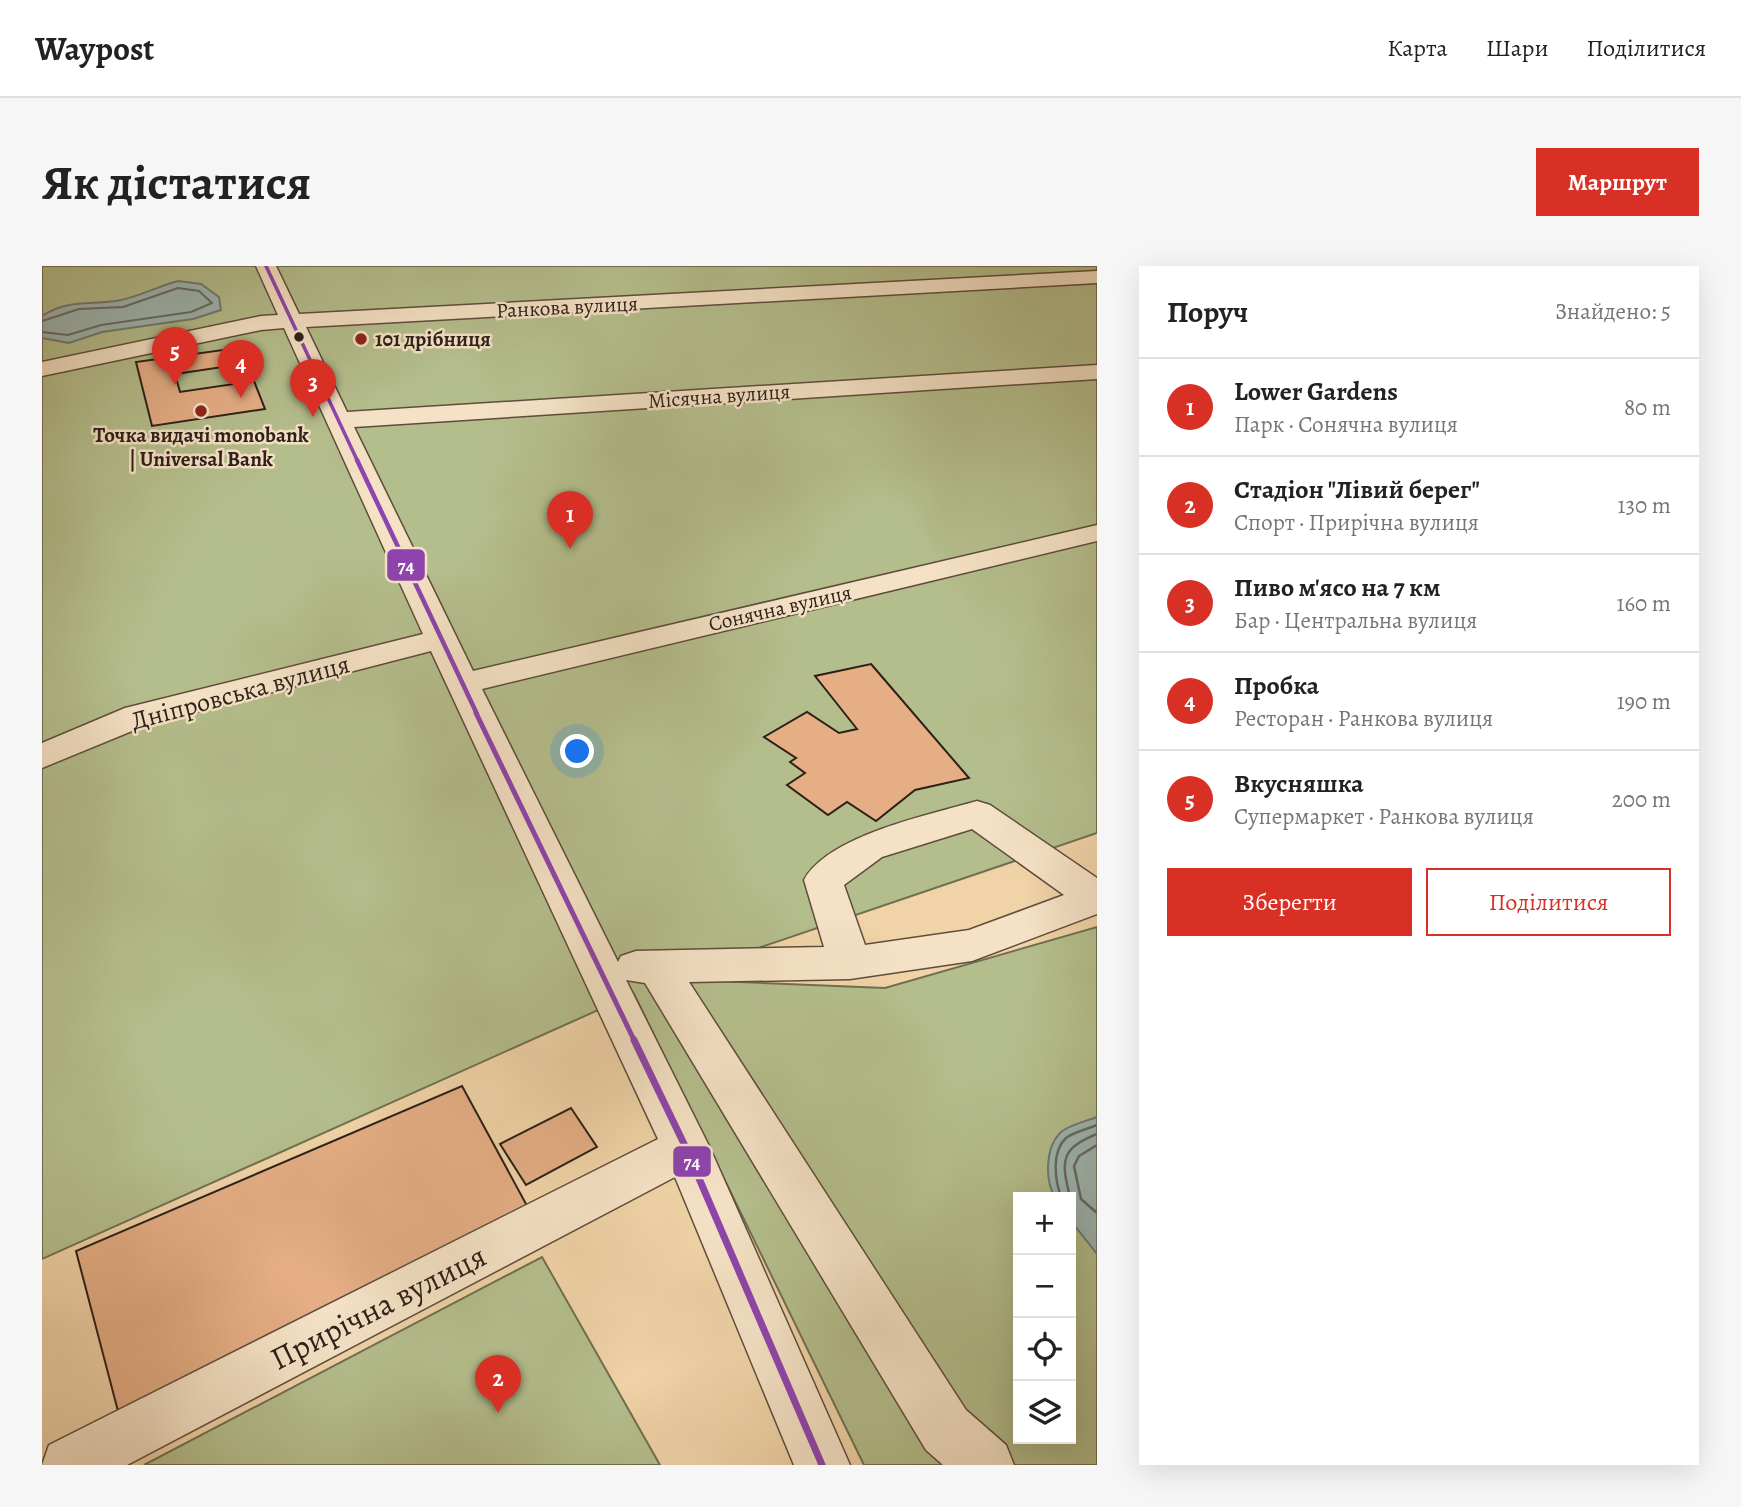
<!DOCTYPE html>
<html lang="uk">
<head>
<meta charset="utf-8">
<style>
	:root { --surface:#fff; --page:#f6f6f6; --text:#222; --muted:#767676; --line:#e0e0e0; --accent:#d93025 }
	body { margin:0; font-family:Alegreya,serif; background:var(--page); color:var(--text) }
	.controls { position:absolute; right:21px; bottom:21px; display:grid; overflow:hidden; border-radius:0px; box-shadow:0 7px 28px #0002 }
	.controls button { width:63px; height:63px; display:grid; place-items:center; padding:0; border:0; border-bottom:2px solid var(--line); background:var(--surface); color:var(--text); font:35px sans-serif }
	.you { position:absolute; left:536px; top:486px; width:24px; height:24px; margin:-18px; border:5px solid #fff; border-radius:50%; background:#1a73e8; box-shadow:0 0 0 10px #1a73e833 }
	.badge { display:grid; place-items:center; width:46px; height:46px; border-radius:50%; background:var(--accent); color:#fff; font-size:23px; font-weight:700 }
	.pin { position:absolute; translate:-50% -58px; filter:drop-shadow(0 2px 4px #0008) }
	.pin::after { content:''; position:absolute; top:37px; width:24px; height:21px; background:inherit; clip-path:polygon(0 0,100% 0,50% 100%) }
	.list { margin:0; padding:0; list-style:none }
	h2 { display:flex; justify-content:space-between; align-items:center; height:91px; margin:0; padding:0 28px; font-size:30px }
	h2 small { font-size:23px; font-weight:400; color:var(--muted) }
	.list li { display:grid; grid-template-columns:46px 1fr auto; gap:21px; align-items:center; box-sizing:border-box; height:98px; padding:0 28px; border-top:2px solid var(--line) }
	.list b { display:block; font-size:26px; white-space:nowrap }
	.list p { margin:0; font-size:23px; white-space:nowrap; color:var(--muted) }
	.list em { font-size:23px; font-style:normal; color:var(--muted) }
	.actions { display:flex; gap:14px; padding:21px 28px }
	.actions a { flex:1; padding:16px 0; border:2px solid var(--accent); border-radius:0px; text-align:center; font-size:24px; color:var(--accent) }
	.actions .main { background:var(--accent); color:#fff }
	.icon { flex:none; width:38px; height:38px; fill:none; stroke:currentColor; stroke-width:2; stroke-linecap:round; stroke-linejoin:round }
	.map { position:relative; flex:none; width:1055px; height:1199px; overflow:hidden; border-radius:0px }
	header { display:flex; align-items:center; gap:42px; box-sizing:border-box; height:98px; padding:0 35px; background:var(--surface); border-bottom:2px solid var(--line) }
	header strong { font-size:33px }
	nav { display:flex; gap:38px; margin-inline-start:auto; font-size:24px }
	.intro { display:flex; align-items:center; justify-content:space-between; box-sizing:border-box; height:168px; padding:0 42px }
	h1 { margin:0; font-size:49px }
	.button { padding:18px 32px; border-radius:0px; background:var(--accent); color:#fff; font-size:24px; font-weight:700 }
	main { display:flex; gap:42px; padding:0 42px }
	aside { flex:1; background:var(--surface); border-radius:0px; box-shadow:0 7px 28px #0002 }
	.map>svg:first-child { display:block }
	.green { fill:#b4be8c; stroke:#706f52; stroke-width:2; fill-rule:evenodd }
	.water { fill:#9db6b1; stroke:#707a74; stroke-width:2 }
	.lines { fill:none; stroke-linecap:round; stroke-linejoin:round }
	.shore-far1 { stroke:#656b65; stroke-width:2 }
	.shore { stroke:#656b65; stroke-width:2.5 }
	.building { fill:#e5ae85; stroke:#2d2019; stroke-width:2 }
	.minor-casing { stroke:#5e4d3c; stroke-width:3 }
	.minor { fill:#f5e2c6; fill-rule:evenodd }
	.bus-1-far3-casing { stroke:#f5e2c6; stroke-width:7 }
	.bus-1-far2-casing { stroke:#f5e2c6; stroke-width:9 }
	.bus-1-far1-casing { stroke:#f5e2c6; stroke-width:10 }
	.bus-1-casing { stroke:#f5e2c6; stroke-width:12 }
	.bus-1-far3 { stroke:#8e44ad; stroke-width:3.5 }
	.bus-1-far2 { stroke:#8e44ad; stroke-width:4.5 }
	.bus-1-far1 { stroke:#8e44ad; stroke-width:5 }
	.bus-1 { stroke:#8e44ad; stroke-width:7 }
	.bus-dot { fill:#2d2019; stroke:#f5e2c6; stroke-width:2.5 }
	.poi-dot { fill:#8f2418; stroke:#f5e2c6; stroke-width:2.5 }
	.labels { text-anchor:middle; stroke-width:5; stroke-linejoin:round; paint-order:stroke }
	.far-street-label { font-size:21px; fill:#2d2019; stroke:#f5e2c6 }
	.far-poi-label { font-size:21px; font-weight:bold; fill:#2d2019; stroke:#f5e2c6; text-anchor:start }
	.street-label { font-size:26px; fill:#2d2019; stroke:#f5e2c6 }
	.near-street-label { font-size:32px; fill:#2d2019; stroke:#f5e2c6 }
	.line-badge { stroke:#f5e2c6; stroke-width:2.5 }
	.badge-label { font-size:19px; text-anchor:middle; font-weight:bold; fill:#fff }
</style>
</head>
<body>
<header>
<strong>Waypost</strong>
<nav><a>Карта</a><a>Шари</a><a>Поділитися</a></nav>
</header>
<div class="intro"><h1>Як дістатися</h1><a class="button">Маршрут</a></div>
<main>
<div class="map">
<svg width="1055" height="1199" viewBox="0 0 1055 1199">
	<rect width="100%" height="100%" fill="#f0d3a7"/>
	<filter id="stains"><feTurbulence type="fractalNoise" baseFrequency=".00286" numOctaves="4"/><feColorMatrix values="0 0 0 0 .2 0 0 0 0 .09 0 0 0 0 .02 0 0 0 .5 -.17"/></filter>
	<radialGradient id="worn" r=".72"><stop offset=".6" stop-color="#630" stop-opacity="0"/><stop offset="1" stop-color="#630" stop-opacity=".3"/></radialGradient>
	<g class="green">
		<path d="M0,0h1055v567l-430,146 218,9 212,-61v538h-233l-230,-471 -592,265zM976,931h53v242h-53z"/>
		<path d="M500,991l118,208h-516z"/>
	</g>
	<g class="water">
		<path d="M136,15l23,3 18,13 2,13 -28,9 -91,13 -33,11 -27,-5v-22c28,-18 50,-10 79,-16 19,-4 38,-14 57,-19z"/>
		<path d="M1055,851v137l-26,-33v-24h-16c-10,-16 -10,-49 5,-64 8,-8 27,-12 37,-16z"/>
	</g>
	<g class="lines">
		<path class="shore-far1" d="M0,55l37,-12 44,-2 55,-19 21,3 13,12 -21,9 -90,13 -33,10 -26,-3"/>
		<g class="shore">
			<path d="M1055,879l-18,11 -5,10 7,33 16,14"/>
			<path d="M1019,931c-6,-17 -10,-45 5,-59 7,-6 22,-9 31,-13"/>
			<path d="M1028,931c-9,-36 -10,-48 27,-63"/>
		</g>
	</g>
	<g class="building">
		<path d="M195,82l6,16 -68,10 5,18 74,-11 11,28 -113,17 -16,-64z"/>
		<path d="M829,398l98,114 -54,12 -39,31 -29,-19 -19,13 -41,-30 18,-12 -15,-11 6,-4 -32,-21 43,-25 32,21 18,-4 -42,-53z"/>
		<path d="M420,820l70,129 -414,196 -42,-160z"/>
		<path d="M529,842l26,39 -71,38 -26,-41z"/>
	</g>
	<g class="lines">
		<defs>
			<path id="minor" d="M214,0h20l23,48 798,-43v12l-791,44 41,85 750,-47v14l-743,48 119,244 624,-146v16l-615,148 136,273 3,-6 15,-5 188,-4 -20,-67c25,-45 125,-65 173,-79l13,4 107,73v36l-125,47 -122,18 -161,3 277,428 40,35 8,20h-71l-17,-15 -281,-467 -19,-3 84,168 140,317h-56l-119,-288 -548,288h-85l7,-20 609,-306 -227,-488 -282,73 -107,44v-25l83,-35 298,-74 -139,-306 -23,2 -219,46v-14l219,-46 17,-1zM930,563l92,66 -95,35 -104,15 -21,-60 38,-28z"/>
		</defs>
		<use href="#minor" class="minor-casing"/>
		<use href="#minor" class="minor"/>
		<defs>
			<path id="bus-1-far3" d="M224,0l92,196"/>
			<path id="bus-1-far2" d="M315,194l120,254"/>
			<path id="bus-1-far1" d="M434,447l159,329"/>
			<path id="bus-1" d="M592,774l52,108 136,317"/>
		</defs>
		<use href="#bus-1-far3" class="bus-1-far3-casing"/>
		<use href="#bus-1-far2" class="bus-1-far2-casing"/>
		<use href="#bus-1-far1" class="bus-1-far1-casing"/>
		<use href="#bus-1" class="bus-1-casing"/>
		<use href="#bus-1-far3" class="bus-1-far3"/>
		<use href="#bus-1-far2" class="bus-1-far2"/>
		<use href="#bus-1-far1" class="bus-1-far1"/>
		<use href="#bus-1" class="bus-1"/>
	</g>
	<circle class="bus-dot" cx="257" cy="71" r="6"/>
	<g class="poi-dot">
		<circle cx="319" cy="73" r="7"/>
		<circle cx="159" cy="145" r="7"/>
	</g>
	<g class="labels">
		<g class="far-street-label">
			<text transform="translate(525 41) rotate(-3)" y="7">Ранкова вулиця</text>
			<text transform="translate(677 130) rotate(-4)" y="7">Місячна вулиця</text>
			<text transform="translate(738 342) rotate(-13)" y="7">Сонячна вулиця</text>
		</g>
		<g class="far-poi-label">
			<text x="333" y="80">101 дрібниця</text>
			<text x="159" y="176" text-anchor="middle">Точка видачі monobank<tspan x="159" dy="24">| Universal Bank</tspan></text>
		</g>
		<g class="street-label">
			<text transform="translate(198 426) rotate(-15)" y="9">Дніпровська вулиця</text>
		</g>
		<g class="near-street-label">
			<text transform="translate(336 1041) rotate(-27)" y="11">Прирічна вулиця</text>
		</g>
	</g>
	<g class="line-badge">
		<rect x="344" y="282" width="40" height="34" rx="7" fill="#8e44ad"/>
		<rect x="630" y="879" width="40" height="33" rx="7" fill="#8e44ad"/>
	</g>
	<g class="badge-label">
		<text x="364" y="306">74</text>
		<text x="650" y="902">74</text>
	</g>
	<rect width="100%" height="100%" filter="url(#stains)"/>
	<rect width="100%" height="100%" fill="url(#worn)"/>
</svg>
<div class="controls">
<button>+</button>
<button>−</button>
<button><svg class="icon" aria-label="locate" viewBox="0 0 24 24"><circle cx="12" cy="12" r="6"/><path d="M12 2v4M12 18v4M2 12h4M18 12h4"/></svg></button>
<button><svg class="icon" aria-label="layers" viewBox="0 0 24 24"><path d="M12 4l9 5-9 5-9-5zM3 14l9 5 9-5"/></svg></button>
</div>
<div class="you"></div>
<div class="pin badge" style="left:528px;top:283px">1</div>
<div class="pin badge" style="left:456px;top:1147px">2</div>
<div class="pin badge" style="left:271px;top:151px">3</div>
<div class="pin badge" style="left:199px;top:132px">4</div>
<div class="pin badge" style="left:133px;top:119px">5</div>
</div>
<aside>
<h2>Поруч<small>Знайдено: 5</small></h2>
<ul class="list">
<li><span class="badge">1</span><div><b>Lower Gardens</b><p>Парк · Сонячна вулиця</p></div><em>80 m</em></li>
<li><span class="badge">2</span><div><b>Стадіон &quot;Лівий берег&quot;</b><p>Спорт · Прирічна вулиця</p></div><em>130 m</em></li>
<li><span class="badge">3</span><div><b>Пиво м'ясо на 7 км</b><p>Бар · Центральна вулиця</p></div><em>160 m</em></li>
<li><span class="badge">4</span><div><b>Пробка</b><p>Ресторан · Ранкова вулиця</p></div><em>190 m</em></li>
<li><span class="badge">5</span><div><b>Вкусняшка</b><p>Супермаркет · Ранкова вулиця</p></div><em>200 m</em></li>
</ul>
<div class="actions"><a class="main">Зберегти</a><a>Поділитися</a></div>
</aside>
</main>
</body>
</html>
